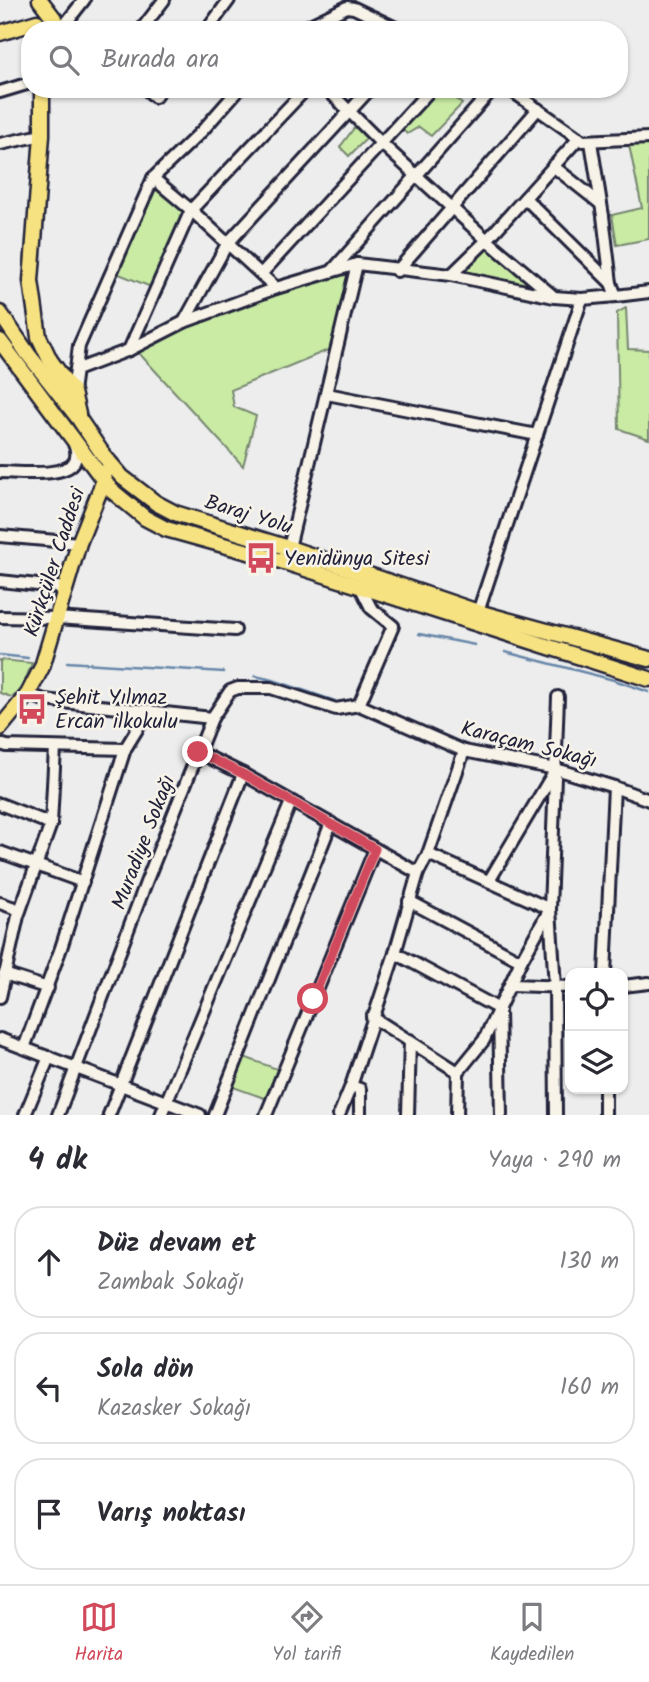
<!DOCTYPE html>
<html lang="tr">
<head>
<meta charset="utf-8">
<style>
	:root { --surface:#fff; --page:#f2f2f3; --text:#2b2b33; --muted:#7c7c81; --line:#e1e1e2; --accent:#d1495b }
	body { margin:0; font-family:Kalam,sans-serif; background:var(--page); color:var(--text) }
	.controls { position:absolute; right:21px; bottom:21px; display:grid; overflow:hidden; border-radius:14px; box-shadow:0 2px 5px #0004 }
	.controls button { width:63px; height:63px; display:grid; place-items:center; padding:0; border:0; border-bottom:2px solid var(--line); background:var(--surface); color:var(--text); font:35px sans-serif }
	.stop { position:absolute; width:21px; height:21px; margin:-16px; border:5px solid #d1495b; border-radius:50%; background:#fff }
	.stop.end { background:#d1495b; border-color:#fff; box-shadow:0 2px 7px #0008 }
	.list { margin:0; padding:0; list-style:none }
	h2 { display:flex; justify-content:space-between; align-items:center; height:91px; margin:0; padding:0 28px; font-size:30px }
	h2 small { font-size:23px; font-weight:400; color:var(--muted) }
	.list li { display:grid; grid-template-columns:46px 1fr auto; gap:21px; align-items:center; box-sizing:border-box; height:112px; margin:0 14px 14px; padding:0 14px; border:2px solid var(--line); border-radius:28px }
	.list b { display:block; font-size:26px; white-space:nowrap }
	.list p { margin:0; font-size:23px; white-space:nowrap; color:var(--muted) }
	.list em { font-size:23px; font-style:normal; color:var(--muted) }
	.icon { flex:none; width:38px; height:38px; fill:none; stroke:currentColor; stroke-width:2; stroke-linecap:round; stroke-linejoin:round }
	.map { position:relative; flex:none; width:649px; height:1115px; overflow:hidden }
	.search { position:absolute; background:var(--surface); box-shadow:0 2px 5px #0004; left:21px; right:21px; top:21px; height:77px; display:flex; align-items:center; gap:18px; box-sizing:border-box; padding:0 24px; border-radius:28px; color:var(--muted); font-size:26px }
	.sheet { height:469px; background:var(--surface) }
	nav { display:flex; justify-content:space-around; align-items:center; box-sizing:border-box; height:98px; border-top:2px solid var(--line); background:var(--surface); font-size:19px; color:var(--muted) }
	nav a { display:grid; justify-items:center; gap:4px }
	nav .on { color:var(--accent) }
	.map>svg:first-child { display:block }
	.green { fill:#c9eba4; stroke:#768670; stroke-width:2 }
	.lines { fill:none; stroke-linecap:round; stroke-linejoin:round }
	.stream { stroke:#6887aa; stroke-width:2.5 }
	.minor-casing { stroke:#22223b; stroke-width:16 }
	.major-casing { stroke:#22223b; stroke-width:19 }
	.minor { stroke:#f7f3e8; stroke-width:10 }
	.major { stroke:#f6e281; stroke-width:14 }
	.route { stroke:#d1495b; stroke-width:9 }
	.labels { text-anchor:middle; stroke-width:5; stroke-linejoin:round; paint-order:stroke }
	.street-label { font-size:21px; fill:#22223b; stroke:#f7f3e8 }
	.poi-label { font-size:21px; fill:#22223b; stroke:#f7f3e8; text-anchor:start }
</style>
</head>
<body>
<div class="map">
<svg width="649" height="1115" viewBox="0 0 649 1115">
	<rect width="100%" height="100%" fill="#ecedec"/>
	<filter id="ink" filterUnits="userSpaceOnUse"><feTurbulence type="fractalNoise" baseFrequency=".0143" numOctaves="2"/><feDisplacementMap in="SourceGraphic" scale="14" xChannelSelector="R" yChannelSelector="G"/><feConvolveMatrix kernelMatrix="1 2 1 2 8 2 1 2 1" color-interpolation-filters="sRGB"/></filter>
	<g filter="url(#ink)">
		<g class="green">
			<path d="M434,89h12l16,15 -31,32 -12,-9 -12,7 -7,-7z"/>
			<path d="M357,124l11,13 -19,19 -9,-9z"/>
			<path d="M649,141v98l-32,6 -5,-30 30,-7 -13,-63z"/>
			<path d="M153,183l30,28 -32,76 -37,-15z"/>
			<path d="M482,239l62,51 -93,-19z"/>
			<path d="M351,272l-18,76 -102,42 3,17 22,9 -13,50 -106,-115c69,-35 140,-58 214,-79z"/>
			<path d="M626,308l2,41 21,1v89l-30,-10 -2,-116z"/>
			<path d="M113,477l31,25 133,48 -1,4 -105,-31 -29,-14 -33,-29z"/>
			<path d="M0,660l32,3 -12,30 -9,4 -11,-4z"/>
			<path d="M244,1057l33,12 -10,30 -34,-12z"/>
		</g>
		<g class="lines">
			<g class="stream">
				<path d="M419,634l56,11"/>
				<path d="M505,652l109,28 35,12"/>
				<path d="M0,655l28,3"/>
				<path d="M67,662l157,10"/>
				<path d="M255,676l18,4 62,21"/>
			</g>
			<defs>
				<g id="minor">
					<path d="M62,28l22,-28"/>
					<path d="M141,30l23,-30"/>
					<path d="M207,30l22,-30"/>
					<path d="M300,30l47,-23 7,1 46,22"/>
					<path d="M363,30l12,-12"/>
					<path d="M146,89l9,8 6,-8"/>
					<path d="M327,89l55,55 105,96 65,55"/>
					<path d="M509,89l74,52 66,-3"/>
					<path d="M0,92l30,-9"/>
					<path d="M0,144l42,-9"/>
					<path d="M553,166l48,38"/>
					<path d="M153,178l38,32 85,78"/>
					<path d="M525,198l86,85"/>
					<path d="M332,271l161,-182"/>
					<path d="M397,271l141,-162"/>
					<path d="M262,273l169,-184"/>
					<path d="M451,275l36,-35 92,-102"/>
					<path d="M616,296l33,-4"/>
					<path d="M184,322l43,-78 143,-155"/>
					<path d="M129,350l62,-140 115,-121"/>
					<path d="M76,370l53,-20 55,-28 92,-34 81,-24 94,11 103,22 28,2 34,-3 -5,-13 -8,-67 -12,-74"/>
					<path d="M73,392l6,-46 74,-168 49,-47 37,-42"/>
					<path d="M327,394l210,41"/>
					<path d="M0,472c21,0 90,10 74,-28"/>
					<path d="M0,536l79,7"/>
					<path d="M289,548l68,-284"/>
					<path d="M0,581l66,7"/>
					<path d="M478,612l104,-313"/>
					<path d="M0,617l56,1 179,12"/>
					<path d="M28,694l16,6 168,18"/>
					<path d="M359,705l34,-79 -22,-18 -11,-22"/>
					<path d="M0,744l7,2 118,3"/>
					<path d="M198,752l45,22 175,99"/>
					<path d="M0,804l51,20"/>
					<path d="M0,852l83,30"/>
					<path d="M428,854l122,55 -29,52 -37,79 -26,32 -1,43"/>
					<path d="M489,881l65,-109"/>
					<path d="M409,901l112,60"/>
					<path d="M0,903l20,7"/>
					<path d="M395,953l104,56 2,106"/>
					<path d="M605,973l9,-186"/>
					<path d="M4,974l44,14"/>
					<path d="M511,985l59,2"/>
					<path d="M623,986l26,-3"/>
					<path d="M0,997l18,-81 33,-92 4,-76"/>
					<path d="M372,1017l86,55"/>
					<path d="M0,1039l200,76"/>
					<path d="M24,1048l37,-100 64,-199 24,-39"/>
					<path d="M351,1086l9,3v26"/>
					<path d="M605,1089v26"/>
					<path d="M25,1115l24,-58"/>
					<path d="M58,1115l89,-235 65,-162 18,-27 8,-3h33l65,21 23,-4 105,46 92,18 58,18 35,13"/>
					<path d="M109,1115l134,-341"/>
					<path d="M161,1115l130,-313"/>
					<path d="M215,1115l116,-292"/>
					<path d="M266,1115l109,-266"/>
					<path d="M339,1115l12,-29 44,-133 23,-80 10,-19 36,-103"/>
					<path d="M408,1115l2,-75"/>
					<path d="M556,1115l-1,-128 -5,-78 8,-212"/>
				</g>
				<g id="major">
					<path d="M40,0l23,30"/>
					<path d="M0,33l37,-11"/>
					<path d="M42,89v46l-11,146 8,56 11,23 23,32 5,22"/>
					<path d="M0,313l28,41 51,65 25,37 18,21 34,26 19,10 114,35 189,64 171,47"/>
					<path d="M0,341l111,149 34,28 21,11 115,32 368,118"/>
					<path d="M0,728l28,-34 14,-27 37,-124 25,-63v-8"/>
				</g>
			</defs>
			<use href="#minor" class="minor-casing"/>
			<use href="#major" class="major-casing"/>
			<use href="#minor" class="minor"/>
			<use href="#major" class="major"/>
		</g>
	</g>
	<g class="lines" filter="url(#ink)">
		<path class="route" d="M198,752l45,22 132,75 -62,150"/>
	</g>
	<defs>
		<symbol id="bus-bare" viewBox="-9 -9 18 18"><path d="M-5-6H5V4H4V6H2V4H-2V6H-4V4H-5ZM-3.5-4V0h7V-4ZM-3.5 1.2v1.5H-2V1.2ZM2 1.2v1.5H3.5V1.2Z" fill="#d1495b" stroke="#f7f3e8" stroke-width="2.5" paint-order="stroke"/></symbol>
	</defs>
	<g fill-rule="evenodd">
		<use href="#bus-bare" x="239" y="536" width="44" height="44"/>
		<use href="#bus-bare" x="10" y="687" width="44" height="44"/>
	</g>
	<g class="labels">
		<g class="street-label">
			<text transform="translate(249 514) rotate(17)" y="7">Baraj Yolu</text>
			<text transform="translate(54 562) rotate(-72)" y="7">Kürkçüler Caddesi</text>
			<text transform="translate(529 744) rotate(14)" y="7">Karaçam Sokağı</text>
			<text transform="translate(143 842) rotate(-69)" y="7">Muradiye Sokağı</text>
		</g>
		<g class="poi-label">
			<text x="284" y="565">Yenidünya Sitesi</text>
			<text x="55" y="704">Şehit Yılmaz<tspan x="55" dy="24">Ercan ilkokulu</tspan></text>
		</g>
	</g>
</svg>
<div class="controls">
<button><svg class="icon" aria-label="locate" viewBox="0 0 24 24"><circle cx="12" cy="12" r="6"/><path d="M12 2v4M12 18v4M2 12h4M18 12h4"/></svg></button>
<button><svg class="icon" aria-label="layers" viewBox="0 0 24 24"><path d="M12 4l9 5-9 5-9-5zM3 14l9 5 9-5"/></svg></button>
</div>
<div class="stop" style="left:313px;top:999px"></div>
<div class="stop end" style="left:198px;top:752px"></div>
<div class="search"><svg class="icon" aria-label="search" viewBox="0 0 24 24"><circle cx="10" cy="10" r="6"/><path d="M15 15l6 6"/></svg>Burada ara</div>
</div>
<section class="sheet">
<h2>4 dk<small>Yaya · 290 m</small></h2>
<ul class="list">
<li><svg class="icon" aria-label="ahead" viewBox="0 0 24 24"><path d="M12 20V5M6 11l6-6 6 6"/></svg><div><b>Düz devam et</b><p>Zambak Sokağı</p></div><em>130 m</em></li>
<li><svg class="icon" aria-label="left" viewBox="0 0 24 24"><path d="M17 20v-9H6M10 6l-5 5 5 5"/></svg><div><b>Sola dön</b><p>Kazasker Sokağı</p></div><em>160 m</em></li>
<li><svg class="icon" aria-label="arrive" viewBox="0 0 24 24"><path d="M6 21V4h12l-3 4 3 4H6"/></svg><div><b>Varış noktası</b></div></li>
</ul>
</section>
<nav>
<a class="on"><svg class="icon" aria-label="map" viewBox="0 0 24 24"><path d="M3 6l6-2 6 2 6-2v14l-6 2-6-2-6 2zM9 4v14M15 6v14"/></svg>Harita</a>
<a><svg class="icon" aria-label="directions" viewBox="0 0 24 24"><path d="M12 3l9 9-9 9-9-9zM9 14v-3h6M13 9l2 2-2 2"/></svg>Yol tarifi</a>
<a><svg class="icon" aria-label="saved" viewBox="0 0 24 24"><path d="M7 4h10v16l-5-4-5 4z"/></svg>Kaydedilen</a>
</nav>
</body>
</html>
